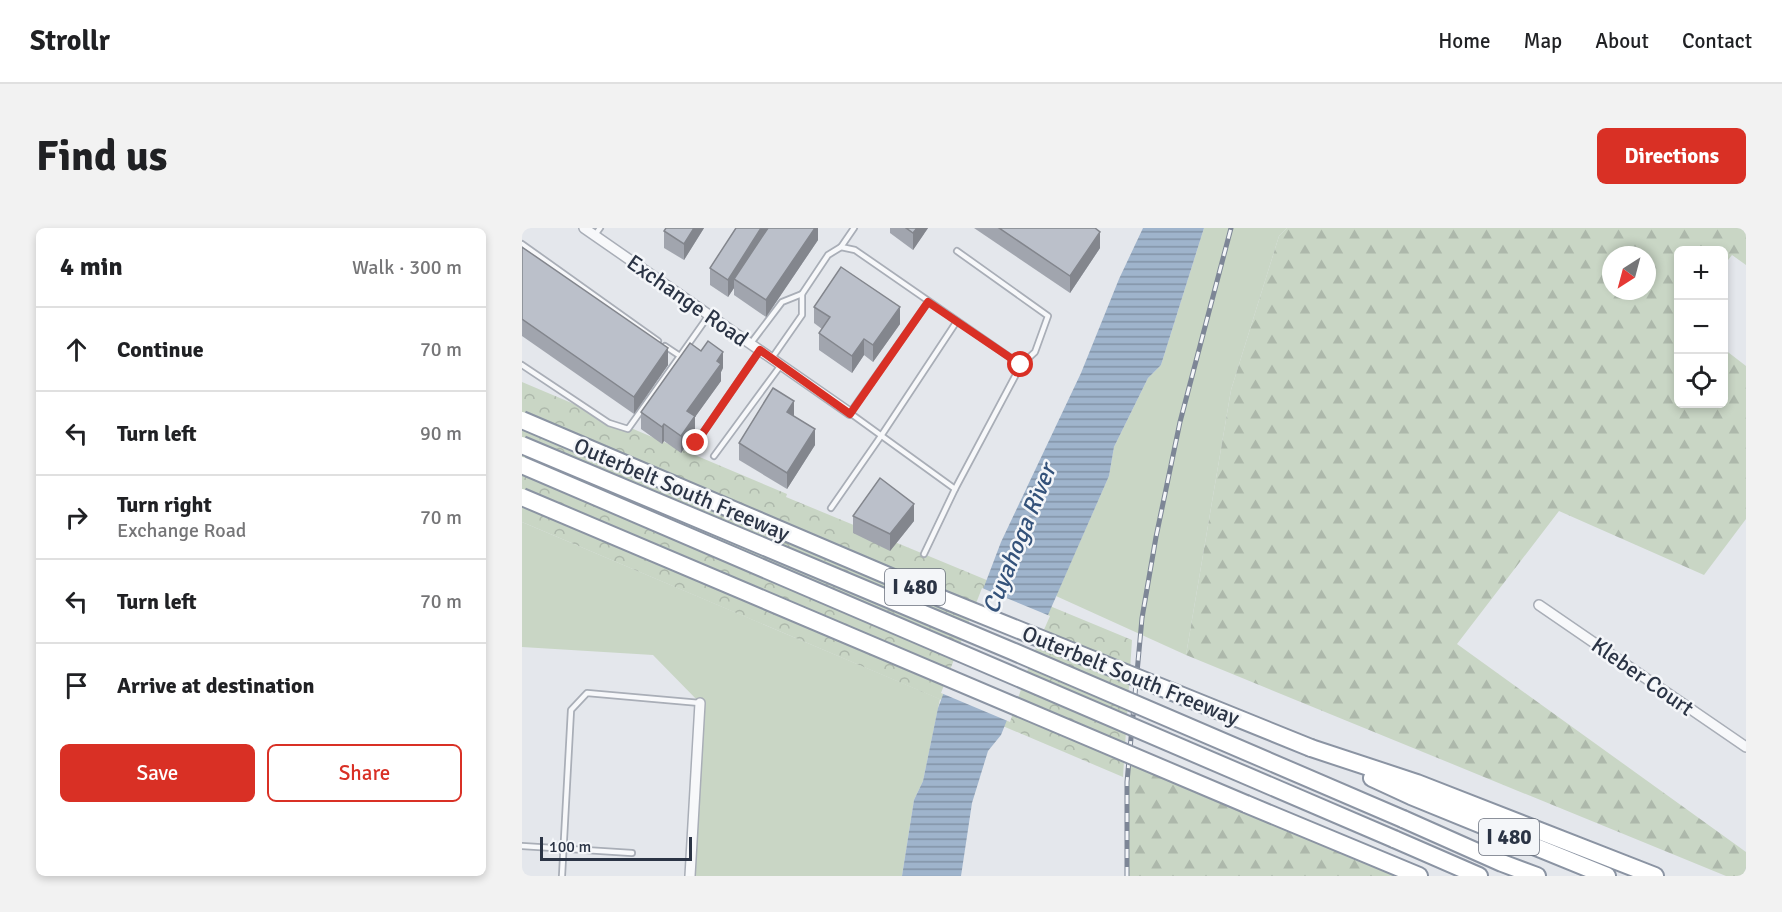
<!DOCTYPE html>
<html lang="en">
<head>
<meta charset="utf-8">
<style>
	:root { --surface:#fff; --page:#f2f2f2; --text:#202124; --muted:#757577; --line:#e0e0e0; --accent:#d93025 }
	body { margin:0; font-family:Signika,sans-serif; background:var(--page); color:var(--text) }
	.controls { position:absolute; right:18px; top:18px; display:grid; overflow:hidden; border-radius:9px; box-shadow:0 3px 9px #0003 }
	.controls button { width:54px; height:54px; display:grid; place-items:center; padding:0; border:0; border-bottom:2px solid var(--line); background:var(--surface); color:var(--text); font:30px sans-serif }
	.compass { position:absolute; left:1080px; top:18px; width:54px; height:54px; border-radius:50%; background:var(--surface); box-shadow:0 3px 9px #0003; rotate:216deg }
	.scale { position:absolute; left:18px; bottom:15px; width:152px; box-sizing:border-box; padding-left:6px; border:3px solid #2b3445; border-top:0; font-size:16px; line-height:21px; white-space:nowrap; color:#2b3445; -webkit-text-stroke:4px #f4f6f9; paint-order:stroke }
	.stop { position:absolute; width:18px; height:18px; margin:-14px; border:4px solid #d93025; border-radius:50%; background:#fff }
	.stop.end { background:#d93025; border-color:#fff; box-shadow:0 2px 6px #0008 }
	.list { margin:0; padding:0; list-style:none }
	h2 { display:flex; justify-content:space-between; align-items:center; height:78px; margin:0; padding:0 24px; font-size:26px }
	h2 small { font-size:20px; font-weight:400; color:var(--muted) }
	.list li { display:grid; grid-template-columns:39px 1fr auto; gap:18px; align-items:center; box-sizing:border-box; height:84px; padding:0 24px; border-top:2px solid var(--line) }
	.list b { display:block; font-size:22px; white-space:nowrap }
	.list p { margin:0; font-size:20px; white-space:nowrap; color:var(--muted) }
	.list em { font-size:20px; font-style:normal; color:var(--muted) }
	.actions { display:flex; gap:12px; padding:18px 24px }
	.actions a { flex:1; padding:14px 0; border:2px solid var(--accent); border-radius:9px; text-align:center; font-size:21px; color:var(--accent) }
	.actions .main { background:var(--accent); color:#fff }
	.icon { flex:none; width:33px; height:33px; fill:none; stroke:currentColor; stroke-width:2; stroke-linecap:round; stroke-linejoin:round }
	.map { position:relative; flex:none; width:1224px; height:648px; overflow:hidden; border-radius:9px }
	header { display:flex; align-items:center; gap:36px; box-sizing:border-box; height:84px; padding:0 30px; background:var(--surface); border-bottom:2px solid var(--line) }
	header strong { font-size:28px }
	nav { display:flex; gap:33px; margin-inline-start:auto; font-size:21px }
	.intro { display:flex; align-items:center; justify-content:space-between; box-sizing:border-box; height:144px; padding:0 36px }
	h1 { margin:0; font-size:42px }
	.button { padding:15px 27px; border-radius:9px; background:var(--accent); color:#fff; font-size:21px; font-weight:700 }
	main { display:flex; gap:36px; padding:0 36px }
	aside { flex:1; background:var(--surface); border-radius:9px; box-shadow:0 3px 9px #0003 }
	.map>svg:first-child { display:block }
	.grass { fill:#c9d6c5 }
	.forest { fill:url(#forest-firs); fill-rule:evenodd }
	.park { fill:url(#park-crowns) }
	.water { fill:url(#water-rules) }
	.pier { fill:#e4e7ec }
	.lines { fill:none; stroke-linecap:round; stroke-linejoin:round }
	.lane-casing { stroke:#a9aeb7; stroke-width:8 }
	.street-casing { stroke:#a9aeb7; stroke-width:12 }
	.highway-casing { stroke:#8b94a3; stroke-width:20 }
	.lane { stroke:#f7f8fa; stroke-width:4.5 }
	.street { stroke:#f7f8fa; stroke-width:9 }
	.highway { stroke:#fff; stroke-width:16 }
	.rail-casing { stroke:#7d8696; stroke-width:5 }
	.rail { stroke:#f4f6f9; stroke-width:3; stroke-dasharray:9; stroke-linecap:butt }
	.highway-bridge-casing { stroke:#8b94a3; stroke-width:20; stroke-linecap:butt }
	.highway-bridge { stroke:#fff; stroke-width:16 }
	.wall { fill:#a1a5ae }
	.shaded-wall { fill:#83868d }
	.building { fill:#bbc0ca; stroke:#83868d; stroke-width:1.5 }
	.route { stroke:#d93025; stroke-width:8 }
	.labels { text-anchor:middle; stroke-width:5; stroke-linejoin:round; paint-order:stroke }
	.shield { fill:#f4f6f9; stroke:#676e7b; stroke-width:1.5 }
	.shield-label { font-size:21px; font-weight:bold; fill:#2b3445 }
	.street-label { font-size:22px; fill:#2b3445; stroke:#f4f6f9 }
	.water-label { font-size:24px; font-style:italic; fill:#34527a; stroke:#f4f6f9 }
</style>
</head>
<body>
<header>
<strong>Strollr</strong>
<nav><a>Home</a><a>Map</a><a>About</a><a>Contact</a></nav>
</header>
<div class="intro"><h1>Find us</h1><a class="button">Directions</a></div>
<main>
<aside>
<h2>4 min<small>Walk · 300 m</small></h2>
<ul class="list">
<li><svg class="icon" aria-label="ahead" viewBox="0 0 24 24"><path d="M12 20V5M6 11l6-6 6 6"/></svg><div><b>Continue</b></div><em>70 m</em></li>
<li><svg class="icon" aria-label="left" viewBox="0 0 24 24"><path d="M17 20v-9H6M10 6l-5 5 5 5"/></svg><div><b>Turn left</b></div><em>90 m</em></li>
<li><svg class="icon" aria-label="right" viewBox="0 0 24 24"><path d="M7 20v-9h11M14 6l5 5-5 5"/></svg><div><b>Turn right</b><p>Exchange Road</p></div><em>70 m</em></li>
<li><svg class="icon" aria-label="left" viewBox="0 0 24 24"><path d="M17 20v-9H6M10 6l-5 5 5 5"/></svg><div><b>Turn left</b></div><em>70 m</em></li>
<li><svg class="icon" aria-label="arrive" viewBox="0 0 24 24"><path d="M6 21V4h12l-3 4 3 4H6"/></svg><div><b>Arrive at destination</b></div></li>
</ul>
<div class="actions"><a class="main">Save</a><a>Share</a></div>
</aside>
<div class="map">
<svg width="1224" height="648" viewBox="0 0 1224 648">
	<defs>
		<pattern id="forest-firs" width="22" height="20" patternUnits="userSpaceOnUse" patternTransform="scale(1.5)"><rect width="22" height="20" fill="#c9d6c5"/><path d="M5 1l3.5 6h-7zM16 11l3.5 6h-7z" fill="#adb8ab"/></pattern>
		<pattern id="park-crowns" width="20" height="18" patternUnits="userSpaceOnUse" patternTransform="scale(1.5)"><rect width="20" height="18" fill="#c9d6c5"/><path d="M2 6a3 3 0 1 1 6 0M12 15a3 3 0 1 1 6 0" fill="none" stroke="#adb8ab"/></pattern>
		<pattern id="water-rules" width="6" height="5" patternUnits="userSpaceOnUse" patternTransform="scale(1.5)"><rect width="6" height="5" fill="#9fb4cc"/><path d="M0 2.5h6" fill="none" stroke="#8293a7"/></pattern>
	</defs>
	<rect width="100%" height="100%" fill="#e4e7ec"/>
	<g class="grass">
		<path d="M682,0h83l-8,8 -48,154 -45,265 -130,-59 53,-120 5,-29 34,-69 13,-13z"/>
		<path d="M0,294l418,177 -17,82 -9,19 -12,76h-212l10,-173 -47,-48 -131,-8z"/>
	</g>
	<g class="forest">
		<path d="M765,0h459v37l-14,-10 -8,10v-15h-46v154h46v-55l22,17v153l-42,56 -145,-64 -102,133 289,208v24h-20l-540,-221 45,-265 48,-154zM1089,27h36v36h-36z"/>
		<path d="M608,523l281,125h-284v-94z"/>
	</g>
	<path class="park" d="M0,154l265,112 -1,3 346,143 -9,137 -601,-255z"/>
	<path class="water" d="M621,0h61l-43,137 -13,13 -34,69 -5,29 -79,180 -9,29 -20,50 -13,16 -16,52 -11,73h-59l12,-76 9,-19 15,-73 63,-166 80,-169 38,-94z"/>
	<path class="pier" d="M460,360l68,28 -18,41 -22,65 -69,-29z"/>
	<g class="lines">
		<defs>
			<g id="lane">
				<path d="M73,7l5,-7"/>
				<path d="M0,16l136,97"/>
				<path d="M319,19l13,-19"/>
				<path d="M435,23l91,65 -13,36 -14,13"/>
				<path d="M280,66l26,-39 13,-8 14,3 166,115 -66,124"/>
				<path d="M229,115l31,-41 20,-8v21l-30,43"/>
				<path d="M143,118l15,10 29,-41"/>
				<path d="M0,137l87,58 19,6 52,-73"/>
				<path d="M174,215l64,-93"/>
				<path d="M192,228l67,-91"/>
				<path d="M309,280l50,-72 76,-115"/>
				<path d="M402,326l31,-65 -105,-76 78,-111"/>
				<path d="M0,618l110,7"/>
				<path d="M40,648l9,-166 16,-17 113,10"/>
			</g>
			<g id="street">
				<path d="M62,0l266,185"/>
				<path d="M1017,377l207,142"/>
				<path d="M168,648l10,-173"/>
			</g>
			<g id="highway">
				<path d="M789,520l106,35 238,93"/>
				<path d="M850,550l39,18 196,80"/>
				<path d="M724,576l173,72"/>
				<path d="M881,591l99,44 35,13"/>
				<path d="M872,611l85,37"/>
			</g>
		</defs>
		<use href="#lane" class="lane-casing"/>
		<use href="#street" class="street-casing"/>
		<use href="#highway" class="highway-casing"/>
		<use href="#lane" class="lane"/>
		<use href="#street" class="street"/>
		<use href="#highway" class="highway"/>
		<defs>
			<path id="rail" d="M605,648v-94l15,-164 14,-81 24,-115 51,-194"/>
		</defs>
		<use href="#rail" class="rail-casing"/>
		<use href="#rail" class="rail"/>
		<defs>
			<g id="highway-bridge">
				<path d="M0,192l423,180 366,148"/>
				<path d="M0,217l490,206 391,168"/>
				<path d="M0,237l872,374"/>
				<path d="M0,269l724,307"/>
			</g>
		</defs>
		<use href="#highway-bridge" class="highway-bridge-casing"/>
		<use href="#highway-bridge" class="highway-bridge"/>
	</g>
	<g class="wall">
		<path d="M182,0l-20,32 -20,-12v-17z"/>
		<path d="M296,0v12l-52,77 -32,-22v-7l-6,9 -18,-12v-17z"/>
		<path d="M368,0h38l-15,22 -23,-17z"/>
		<path d="M452,0h121l5,20 -30,45z"/>
		<path d="M0,19l146,118 -34,49 -112,-78z"/>
		<path d="M292,79l86,17 -27,38 -9,-7 -12,18 -33,-23v-17l3,-4 -8,-6z"/>
		<path d="M201,140l-2,4v9l-26,36v16l-14,20 -17,-12 -2,3 -21,-15v-17z"/>
		<path d="M272,188l21,29 -28,44 -48,-29v-17z"/>
		<path d="M331,288l61,5 -24,30 -37,-18z"/>
	</g>
	<g class="shaded-wall">
		<path d="M172,0h10l-20,32v-16z"/>
		<path d="M239,0h11l-38,51v9l-6,9v-17z"/>
		<path d="M293,0h3v12l-52,77v-17z"/>
		<path d="M395,0h11l-15,22v-17z"/>
		<path d="M578,4v16l-30,45v-17z"/>
		<path d="M378,79v17l-27,38v-17z"/>
		<path d="M342,111v16l-12,18v-17z"/>
		<path d="M146,120v17l-34,49v-17z"/>
		<path d="M201,124v16l-2,4v9l-26,36v16l-14,20v-17l6,-25 30,-50z"/>
		<path d="M272,173v16l-7,-5z"/>
		<path d="M142,196v17l-2,3v-17z"/>
		<path d="M293,201v16l-28,44v-16z"/>
		<path d="M392,276v17l-24,30v-17z"/>
	</g>
	<g class="building">
		<path d="M144,0h28l-10,16 -20,-13z"/>
		<path d="M214,0h25l-33,52 -18,-12z"/>
		<path d="M246,0h47l-49,72 -32,-21z"/>
		<path d="M384,0h11l-4,5z"/>
		<path d="M477,0h96l5,4 -30,44z"/>
		<path d="M0,19l146,101 -34,49 -112,-78z"/>
		<path d="M319,39l59,40 -27,38 -9,-6 -12,17 -33,-23 11,-16 -16,-10z"/>
		<path d="M186,113l15,11 -6,9 4,3 -34,47 8,5 -14,20 -17,-12 -2,3 -21,-15 49,-69 11,8z"/>
		<path d="M251,160l21,13 -7,11 28,17 -28,44 -48,-30z"/>
		<path d="M358,250l34,26 -24,30 -37,-18z"/>
	</g>
	<g class="lines">
		<path class="route" d="M174,215l64,-93 90,64 78,-112 93,63"/>
	</g>
	<g class="labels">
		<g class="shield">
			<rect x="363" y="341" width="60" height="36" rx="4.5"/>
			<rect x="957" y="591" width="60" height="36" rx="4.5"/>
		</g>
		<g class="shield-label">
			<text x="393" y="366">I 480</text>
			<text x="987" y="616">I 480</text>
		</g>
		<g class="street-label">
			<text transform="translate(166 72) rotate(35)" y="8">Exchange Road</text>
			<text transform="translate(160 261) rotate(23)" y="8">Outerbelt South Freeway</text>
			<text transform="translate(609 447) rotate(22)" y="8">Outerbelt South Freeway</text>
			<text transform="translate(1121 448) rotate(35)" y="8">Kleber Court</text>
		</g>
		<g class="water-label">
			<text transform="translate(497 311) rotate(-68)" y="8">Cuyahoga River</text>
		</g>
	</g>
</svg>
<div class="controls">
<button>+</button>
<button>−</button>
<button><svg class="icon" aria-label="locate" viewBox="0 0 24 24"><circle cx="12" cy="12" r="6"/><path d="M12 2v4M12 18v4M2 12h4M18 12h4"/></svg></button>
</div>
<svg class="compass" viewBox="-18 -18 36 36"><path d="M0-13l5 13h-10z" fill="#e53935"/><path d="M0 13l5-13h-10z" fill="#757577"/></svg>
<div class="scale">100 m</div>
<div class="stop" style="left:499px;top:137px"></div>
<div class="stop end" style="left:174px;top:215px"></div>
</div>
</main>
</body>
</html>
